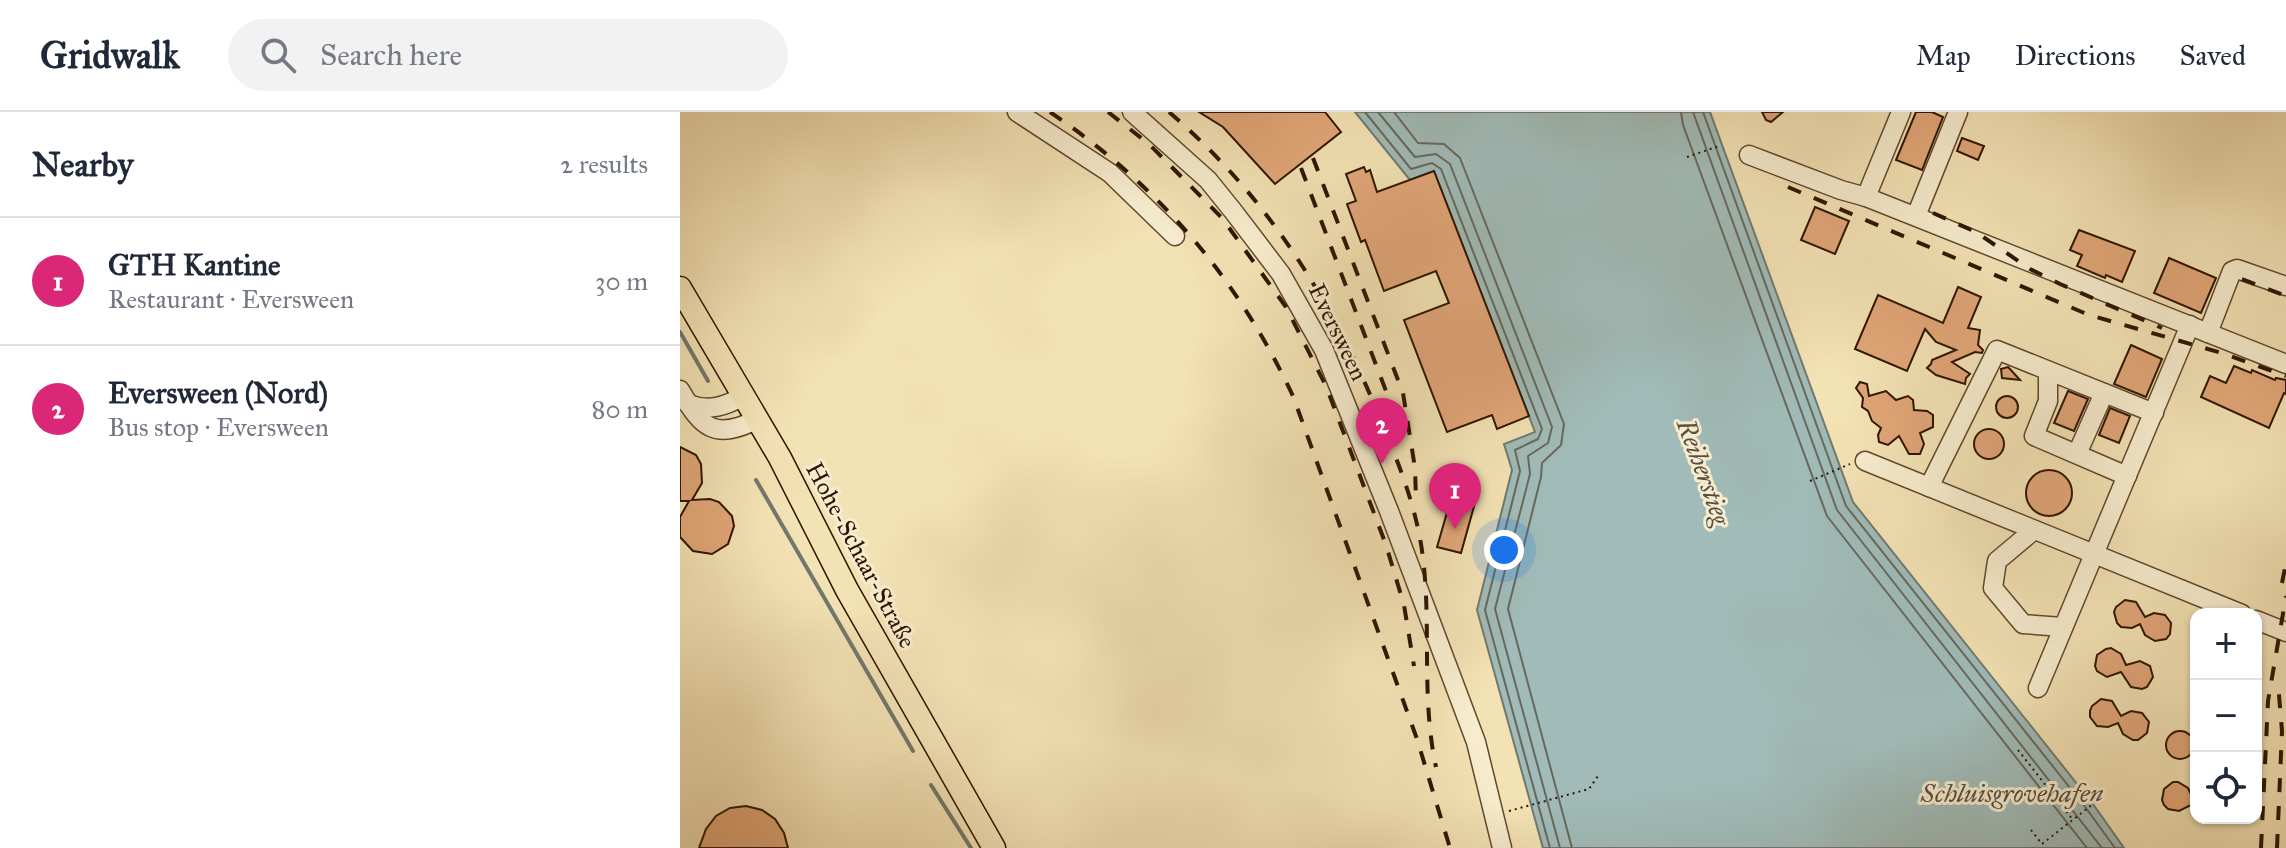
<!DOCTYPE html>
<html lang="en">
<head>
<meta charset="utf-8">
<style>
	:root { --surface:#fff; --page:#f2f2f3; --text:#1f2937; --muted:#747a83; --line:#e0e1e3; --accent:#db2777 }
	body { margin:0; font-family:"IM FELL Great Primer",serif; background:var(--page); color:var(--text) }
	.controls { position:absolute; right:24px; bottom:24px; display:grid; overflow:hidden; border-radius:16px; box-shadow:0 2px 6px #0004 }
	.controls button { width:72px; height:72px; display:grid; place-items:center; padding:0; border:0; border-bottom:2px solid var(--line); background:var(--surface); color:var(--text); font:40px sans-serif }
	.you { position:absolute; left:824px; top:438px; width:28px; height:28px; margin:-20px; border:6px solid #fff; border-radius:50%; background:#1a73e8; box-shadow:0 0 0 12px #1a73e833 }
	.badge { display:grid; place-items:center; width:52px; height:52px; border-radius:50%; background:var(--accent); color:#fff; font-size:26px; font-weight:700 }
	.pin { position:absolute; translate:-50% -66px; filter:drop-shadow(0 2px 4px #0008) }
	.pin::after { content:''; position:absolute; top:42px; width:28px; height:24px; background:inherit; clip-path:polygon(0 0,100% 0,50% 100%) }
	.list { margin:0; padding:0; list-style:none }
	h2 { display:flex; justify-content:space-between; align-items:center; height:104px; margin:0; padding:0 32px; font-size:34px }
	h2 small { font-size:26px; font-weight:400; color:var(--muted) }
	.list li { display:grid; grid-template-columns:52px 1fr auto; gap:24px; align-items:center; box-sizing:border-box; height:128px; padding:0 32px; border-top:2px solid var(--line) }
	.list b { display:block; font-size:30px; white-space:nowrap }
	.list p { margin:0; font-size:26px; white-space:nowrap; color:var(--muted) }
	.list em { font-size:26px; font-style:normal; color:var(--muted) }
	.icon { flex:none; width:44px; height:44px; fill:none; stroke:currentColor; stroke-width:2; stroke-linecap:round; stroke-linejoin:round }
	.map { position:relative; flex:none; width:1606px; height:736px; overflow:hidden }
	header { display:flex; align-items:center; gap:48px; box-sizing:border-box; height:112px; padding:0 40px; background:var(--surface); border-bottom:2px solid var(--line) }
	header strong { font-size:38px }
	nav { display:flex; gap:44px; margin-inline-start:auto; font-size:28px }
	.search { width:560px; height:72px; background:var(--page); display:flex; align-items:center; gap:20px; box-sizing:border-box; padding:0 28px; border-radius:44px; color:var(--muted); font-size:30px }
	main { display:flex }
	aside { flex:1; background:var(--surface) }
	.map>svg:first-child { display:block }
	.water { fill:#a0bbb8; stroke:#72786e; stroke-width:2 }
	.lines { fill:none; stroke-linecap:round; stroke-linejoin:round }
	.shore { stroke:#67685c; stroke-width:2 }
	.stream { stroke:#72786e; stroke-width:4 }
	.building { fill:#e1a678; stroke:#2e1400; stroke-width:2 }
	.minor-casing { stroke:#5f482d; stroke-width:21 }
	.major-casing { stroke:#2e1400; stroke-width:25 }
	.path { stroke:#2e1400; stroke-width:2; stroke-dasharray:2 4; stroke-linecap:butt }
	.minor { stroke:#f7ecce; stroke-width:18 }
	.major { stroke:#f3e2b4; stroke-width:22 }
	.rail { stroke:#2e1400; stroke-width:4; stroke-dasharray:14 14; stroke-linecap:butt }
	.labels { text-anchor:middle; stroke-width:6; stroke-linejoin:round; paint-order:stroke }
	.street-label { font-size:24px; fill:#2e1400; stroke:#f7ecce }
	.water-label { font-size:26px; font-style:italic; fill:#564e40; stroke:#f7ecce }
</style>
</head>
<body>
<header>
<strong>Gridwalk</strong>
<div class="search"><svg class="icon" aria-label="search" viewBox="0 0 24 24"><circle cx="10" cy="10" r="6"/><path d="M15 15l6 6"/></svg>Search here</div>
<nav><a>Map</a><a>Directions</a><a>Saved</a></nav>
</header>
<main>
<aside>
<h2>Nearby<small>2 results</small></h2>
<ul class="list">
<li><span class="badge">1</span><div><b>GTH Kantine</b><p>Restaurant · Eversween</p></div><em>30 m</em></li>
<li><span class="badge">2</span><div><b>Eversween (Nord)</b><p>Bus stop · Eversween</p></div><em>80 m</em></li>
</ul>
</aside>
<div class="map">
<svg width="1606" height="736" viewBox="0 0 1606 736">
	<rect width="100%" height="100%" fill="#f3e2b4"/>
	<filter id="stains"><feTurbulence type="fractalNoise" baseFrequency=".0025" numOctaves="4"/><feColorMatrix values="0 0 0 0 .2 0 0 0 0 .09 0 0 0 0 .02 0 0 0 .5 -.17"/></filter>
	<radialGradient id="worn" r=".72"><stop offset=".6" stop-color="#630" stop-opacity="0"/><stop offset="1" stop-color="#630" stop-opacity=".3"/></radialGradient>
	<path class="water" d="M675,0h355l143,390 240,302 31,44h-581l-66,-238 35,-140 -8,-26 31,-12 -101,-261 -24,9z"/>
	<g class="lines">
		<g class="shore">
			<path d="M685,0l46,57 21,-6 9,6 101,260 -4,10 -23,11 5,21 -35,139 65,238"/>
			<path d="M698,0l37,45 21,-3 14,10 102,263 -4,16 -20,13 2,18 -35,135 65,239"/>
			<path d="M714,0l24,31 26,1 16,14 104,266 -3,21 -19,18 -1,14 -33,132 64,239"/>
			<path d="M1001,0l2,13 144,391 260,332"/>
			<path d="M1013,0l144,398 265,338"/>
			<path d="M1023,0l143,394 240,302 29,40"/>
		</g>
		<g class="stream">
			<path d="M0,220l28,49"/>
			<path d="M76,368l157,271"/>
			<path d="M251,673l40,63"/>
		</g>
	</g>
	<g class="building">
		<path d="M519,0h126l16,20 -66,52 -52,-57z"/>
		<path d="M1082,0h21l-12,10 -5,-2z"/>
		<path d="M1236,0h16l11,5 -21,53 -26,-10z"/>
		<path d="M1282,26l22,8 -6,14 -21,-9z"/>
		<path d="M684,55l2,5 4,-2 7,22 57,-21 95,245 -32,13 -5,-14 -45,17 -43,-112 45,-17 -13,-32 -52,20 -19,-51 -4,2 -14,-38 9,-3 -10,-27z"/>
		<path d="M1135,95l34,14 -14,33 -34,-14z"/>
		<path d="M1399,118l56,21 -13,31 -16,-7 -1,3 -28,-12 5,-11 -12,-5z"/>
		<path d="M1489,146l47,20 -15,35 -47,-20z"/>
		<path d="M1278,175l23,10 -13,31 12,2 -2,15 5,5 -1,3 -7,-1 -23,10 18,12 -4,4 -1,6 -29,-9 -9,-7 4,-4 1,-4 24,-10 -20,-8 -11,-13 -18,42 -52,-22 23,-54 65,28z"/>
		<path d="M1451,233l31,14 -16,38 -32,-13z"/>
		<path d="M1554,254l17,7 1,-3 23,10 1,-2 10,2v14l-2,-1 -15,35 -68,-31 9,-21 16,7z"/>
		<path d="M1328,255l1,1 11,12 -18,-2 -1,-9z"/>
		<path d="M1180,270l7,2 2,12 17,-5 10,9 12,-4 5,4 1,10 13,1 6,4v12l-13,6 4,11 -4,10h-11l-10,-18 -11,9 -9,-3 -1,-7 3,-7 -9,-7 -4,-10 -6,-4 1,-9 -7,-10z"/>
		<path d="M1388,279l20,8 -14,32 -20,-8z"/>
		<circle cx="1327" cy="295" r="11"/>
		<path d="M1430,296l20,8 -11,27 -20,-8z"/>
		<circle cx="1309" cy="332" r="15"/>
		<path d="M0,335l16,8 5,9 1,19 -10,17 18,-1 9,3 13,14 2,10 -6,18 -16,10 -19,-3 -13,-14v-20l9,-16h-9z"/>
		<circle cx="1369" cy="381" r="23"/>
		<path d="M775,373l23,7 -17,61 -24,-6z"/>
		<path d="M1445,488l11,2 9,15 9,-4 11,2 6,8 -1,11 -4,5 -11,2 -10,-6 -5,-11 -8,4 -11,-1 -4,-4 -3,-11 2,-5z"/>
		<path d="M1431,536l10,6 5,11 14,-4 10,5 3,11 -6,10 -5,2 -11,-2 -10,-15 -14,5 -10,-6 -2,-5 2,-11 9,-6z"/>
		<path d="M1421,587l11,2 9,15 10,-5 11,2 7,9 -2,11 -9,7h-5l-10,-6 -5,-11 -10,4 -11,-1 -7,-9v-6l2,-5z"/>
		<circle cx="1500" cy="633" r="14"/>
		<path d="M1493,670h5l10,6 7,15 -16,8 -11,-2 -4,-4 -2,-5 2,-11z"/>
		<path d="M66,694l16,4 13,9 9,14 4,15h-89l7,-19 10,-13 14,-8z"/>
	</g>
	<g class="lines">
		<defs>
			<g id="minor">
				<path d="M337,0l93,61 65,63"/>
				<path d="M452,0l76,68 25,31 48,63 43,76 65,161 87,231 26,106"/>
				<path d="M1069,43l92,35 25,7 420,167"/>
				<path d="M1186,85l35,-85"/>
				<path d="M1236,104l42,-104"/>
				<path d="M1528,221l24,-62 5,-2 49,17"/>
				<path d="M1368,259v30l-14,35 93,40"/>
				<path d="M0,278c22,38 34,51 78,29"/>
				<path d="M8,292c22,8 37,2 56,-8"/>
				<path d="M1397,342l27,-61"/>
				<path d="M1185,349l377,153"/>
				<path d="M1249,375l68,-137 157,63"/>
				<path d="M1354,418l-37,31 -4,27 30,36 40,3"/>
				<path d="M1576,508l30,12"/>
				<path d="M1358,576l152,-363"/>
			</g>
			<path id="major" d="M0,176l100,170 67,132 147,258"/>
		</defs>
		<use href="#minor" class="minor-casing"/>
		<use href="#major" class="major-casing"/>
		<g class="path">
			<path d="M1007,45l32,-11"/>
			<path d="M1130,369l40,-17"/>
			<path d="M1338,638l55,70"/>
			<path d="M829,699l80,-22 9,-13"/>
			<path d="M1351,718l11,14 51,-40"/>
		</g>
		<use href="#minor" class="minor"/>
		<use href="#major" class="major"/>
		<g class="rail">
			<path d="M370,0c109,74 187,165 243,284l124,343 33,109"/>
			<path d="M428,0l41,32 73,74 64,89 40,79 60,159 18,60 10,61"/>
			<path d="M489,0c100,86 164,190 213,311 16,39 32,79 39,121 12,74 -1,149 15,223"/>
			<path d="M633,46l90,235 12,75 1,32"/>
			<path d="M621,56l101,265"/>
			<path d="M1108,75l301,128 133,38 64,23"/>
			<path d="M1253,101l43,19 54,37 30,15 102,44"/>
			<path d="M1562,167l44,17"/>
			<path d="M1602,471l4,-20"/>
			<path d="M1581,736l7,-147 18,-105"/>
			<path d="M1597,736l5,-117 -4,-48"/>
		</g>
	</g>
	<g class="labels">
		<g class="street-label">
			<text transform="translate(658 220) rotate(64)" y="8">Eversween</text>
			<text transform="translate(181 443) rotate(62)" y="8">Hohe-Schaar-Straße</text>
		</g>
		<g class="water-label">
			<text transform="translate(1024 360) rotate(70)" y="9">Reiherstieg</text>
			<text x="1332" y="690">Schluisgrovehafen</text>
		</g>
	</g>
	<rect width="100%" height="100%" filter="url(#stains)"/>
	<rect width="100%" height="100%" fill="url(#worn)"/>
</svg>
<div class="controls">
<button>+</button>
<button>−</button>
<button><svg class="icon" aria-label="locate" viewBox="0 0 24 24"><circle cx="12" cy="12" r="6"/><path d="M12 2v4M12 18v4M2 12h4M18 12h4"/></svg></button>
</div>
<div class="you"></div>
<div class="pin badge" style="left:775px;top:417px">1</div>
<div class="pin badge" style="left:702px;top:352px">2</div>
</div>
</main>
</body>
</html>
